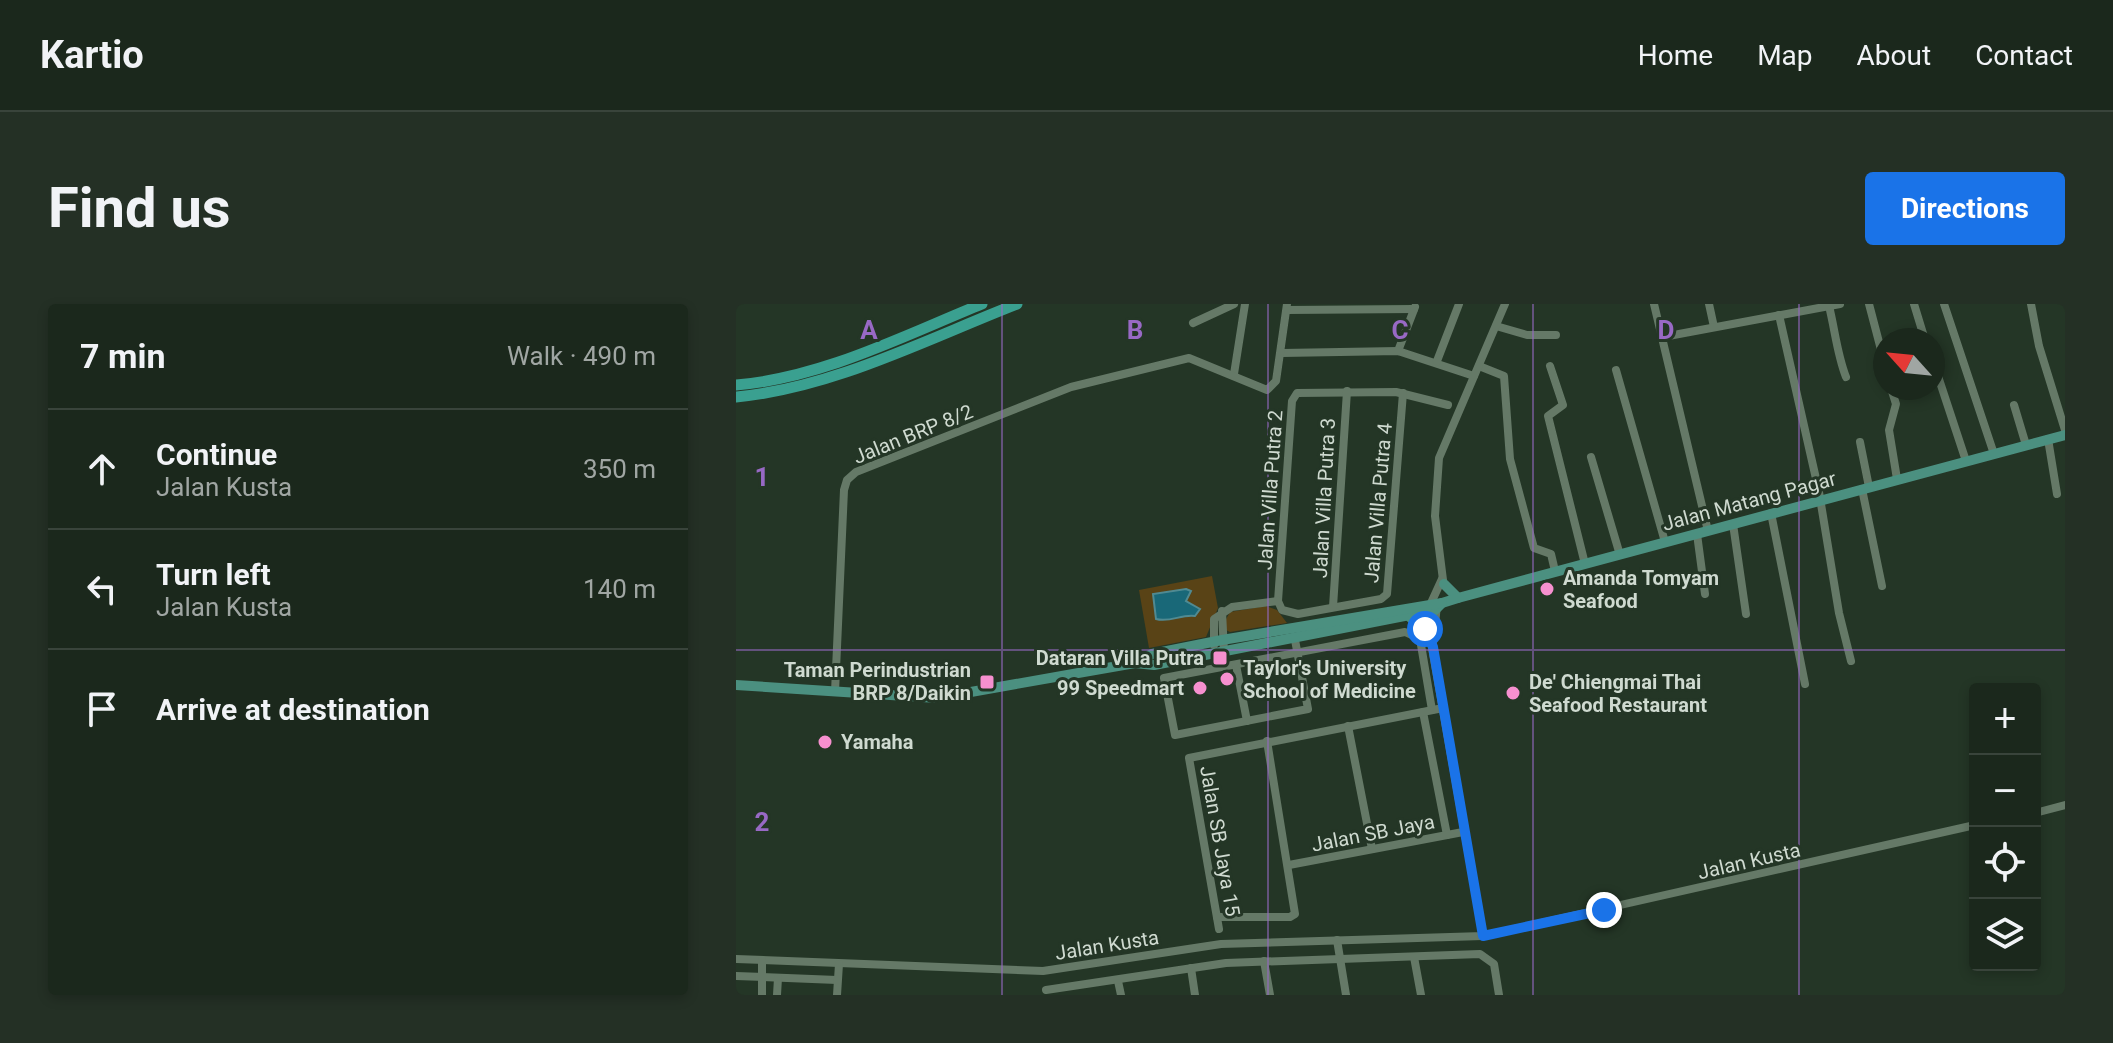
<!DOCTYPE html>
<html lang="en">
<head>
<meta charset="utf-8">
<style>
	:root { --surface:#1b281c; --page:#243025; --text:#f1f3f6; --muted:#a0a6a3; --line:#39443b; --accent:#1a73e8 }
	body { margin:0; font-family:Roboto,sans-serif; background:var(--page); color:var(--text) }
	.controls { position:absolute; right:24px; bottom:24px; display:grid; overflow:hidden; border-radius:8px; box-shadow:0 4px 12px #0003 }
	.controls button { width:72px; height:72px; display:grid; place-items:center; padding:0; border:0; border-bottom:2px solid var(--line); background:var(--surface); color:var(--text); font:40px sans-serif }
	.compass { position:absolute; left:1137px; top:24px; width:72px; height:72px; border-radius:50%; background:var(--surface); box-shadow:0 4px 12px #0003; rotate:297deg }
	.stop { position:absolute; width:24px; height:24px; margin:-18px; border:6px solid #1a73e8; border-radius:50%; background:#fff }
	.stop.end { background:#1a73e8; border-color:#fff; box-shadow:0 2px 8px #0008 }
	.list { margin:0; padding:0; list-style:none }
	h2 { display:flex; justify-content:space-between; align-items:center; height:104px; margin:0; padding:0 32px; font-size:34px }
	h2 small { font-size:26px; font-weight:400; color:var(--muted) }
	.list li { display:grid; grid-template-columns:52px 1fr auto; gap:24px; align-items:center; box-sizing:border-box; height:120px; padding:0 32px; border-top:2px solid var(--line) }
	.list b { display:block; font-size:30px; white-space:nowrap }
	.list p { margin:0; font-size:26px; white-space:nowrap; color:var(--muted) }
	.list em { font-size:26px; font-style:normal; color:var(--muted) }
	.icon { flex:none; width:44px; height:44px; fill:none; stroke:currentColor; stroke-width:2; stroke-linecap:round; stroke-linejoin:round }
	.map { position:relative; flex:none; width:1329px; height:691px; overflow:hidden; border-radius:8px }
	header { display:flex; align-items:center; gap:48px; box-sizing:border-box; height:112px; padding:0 40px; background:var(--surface); border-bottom:2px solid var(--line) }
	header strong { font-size:38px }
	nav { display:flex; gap:44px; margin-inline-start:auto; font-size:28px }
	.intro { display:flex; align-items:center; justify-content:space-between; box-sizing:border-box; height:192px; padding:0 48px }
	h1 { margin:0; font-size:56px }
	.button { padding:20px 36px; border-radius:8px; background:var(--accent); color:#fff; font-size:28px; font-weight:700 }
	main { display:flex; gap:48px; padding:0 48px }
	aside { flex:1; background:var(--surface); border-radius:8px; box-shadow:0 4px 12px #0003 }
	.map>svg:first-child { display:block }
	.green { fill:#594316 }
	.water { fill:#196878; stroke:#508a92; stroke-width:2 }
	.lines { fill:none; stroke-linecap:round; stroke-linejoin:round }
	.minor { stroke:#657967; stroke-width:8 }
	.major { stroke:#4b9080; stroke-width:10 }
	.highway { stroke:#3aa090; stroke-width:11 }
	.route { stroke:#1a73e8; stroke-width:10 }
	.grid { fill:none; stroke:#9869c5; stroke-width:2; stroke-opacity:0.55 }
	.poi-dot { fill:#f690cf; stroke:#243626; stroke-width:3 }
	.labels { text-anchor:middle; stroke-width:6; stroke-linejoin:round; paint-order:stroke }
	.street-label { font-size:20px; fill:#cfdad0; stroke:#243626 }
	.poi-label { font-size:20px; font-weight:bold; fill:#cfdad0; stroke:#243626; text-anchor:start }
	.grid-label { font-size:26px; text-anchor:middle; font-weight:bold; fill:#9869c5; stroke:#243626; stroke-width:6; stroke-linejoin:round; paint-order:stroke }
</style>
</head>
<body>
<header>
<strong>Kartio</strong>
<nav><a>Home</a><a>Map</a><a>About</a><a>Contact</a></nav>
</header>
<div class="intro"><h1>Find us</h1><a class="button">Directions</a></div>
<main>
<aside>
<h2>7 min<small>Walk · 490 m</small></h2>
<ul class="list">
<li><svg class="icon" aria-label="ahead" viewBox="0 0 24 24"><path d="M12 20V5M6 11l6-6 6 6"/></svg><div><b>Continue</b><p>Jalan Kusta</p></div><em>350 m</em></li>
<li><svg class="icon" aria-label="left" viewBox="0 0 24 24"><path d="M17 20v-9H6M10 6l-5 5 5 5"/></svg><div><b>Turn left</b><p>Jalan Kusta</p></div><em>140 m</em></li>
<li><svg class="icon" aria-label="arrive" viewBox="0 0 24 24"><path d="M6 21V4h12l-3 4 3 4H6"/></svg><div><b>Arrive at destination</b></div></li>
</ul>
</aside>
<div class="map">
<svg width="1329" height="691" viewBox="0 0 1329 691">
	<rect width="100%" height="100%" fill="#243626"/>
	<g class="green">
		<path d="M476,272l6,32 -12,29 -57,11 -10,-58z"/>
		<path d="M530,302l11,4 10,13 -57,9 -4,-2 -1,-9 5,-9z"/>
	</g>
	<path class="water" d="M450,285l5,2 -5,10 14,8 -5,7c-14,-2 -25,7 -39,3l-3,-25z"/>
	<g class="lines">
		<g class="minor">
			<path d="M918,0l54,227"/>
			<path d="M973,0l5,23"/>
			<path d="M1133,0l16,61"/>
			<path d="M1178,0l11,36"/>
			<path d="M1208,0l50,150"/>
			<path d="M1295,0l8,42 26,84"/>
			<path d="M1093,2c6,24 8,48 17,71"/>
			<path d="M551,6l127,-1"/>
			<path d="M1043,11l40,177 20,121 12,48"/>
			<path d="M457,19l41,-19"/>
			<path d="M760,22l31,9h29"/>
			<path d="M927,33l177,-33"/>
			<path d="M662,47l17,-44"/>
			<path d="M546,49l116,-2 76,25"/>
			<path d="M701,57l22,-57"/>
			<path d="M1197,57l33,100"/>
			<path d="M743,62l25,10 6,83 24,89 17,6 4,17"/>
			<path d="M814,62l13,39 -15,11 37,148"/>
			<path d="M880,66l49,172"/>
			<path d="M498,70l11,-70"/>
			<path d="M1155,84l5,16 -7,26 8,49"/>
			<path d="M1278,101l12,40"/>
			<path d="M1312,135l9,55"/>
			<path d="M1124,138l9,45"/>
			<path d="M855,153l29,98"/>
			<path d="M1126,185l20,97"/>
			<path d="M1035,209l34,171"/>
			<path d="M997,220l13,90"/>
			<path d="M961,230l8,60"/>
			<path d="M706,275l-16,35 57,322"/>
			<path d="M707,276l-8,-64 4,-58 66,-154"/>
			<path d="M542,297l14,-200 5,-8 99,-1 52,13"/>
			<path d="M542,297l4,9 16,4 83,-15 6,-5 16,-201"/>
			<path d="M597,303l14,-216"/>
			<path d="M486,307l2,41"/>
			<path d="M559,336l13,69 -133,26 -11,-57 241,-46 15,7 12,71"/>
			<path d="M697,339l4,-38"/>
			<path d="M478,341v-26l18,-12 46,-6"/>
			<path d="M500,361l11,56"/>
			<path d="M99,388l9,-202 3,-10 9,-8 215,-85 118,-29 78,32 9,-9 11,-77"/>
			<path d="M687,408l24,123"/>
			<path d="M612,422l24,123"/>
			<path d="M1299,509l30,-8"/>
			<path d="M553,561l174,-33"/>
			<path d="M481,613h73l5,-3 -28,-173"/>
			<path d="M483,625l-30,-171 254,-50"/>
			<path d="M601,636l9,55"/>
			<path d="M678,653l7,38"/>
			<path d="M0,655l307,12 178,-27 262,-8 492,-111"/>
			<path d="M528,657l6,34"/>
			<path d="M455,664l4,27"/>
			<path d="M0,672l101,4"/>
			<path d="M382,677l3,14"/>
			<path d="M310,686l180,-27 254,-9 14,10 5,31"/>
			<path d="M26,691v-35"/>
			<path d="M41,691l1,-17"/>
			<path d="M101,691l2,-31"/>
		</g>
		<g class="major">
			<path d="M708,280l14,14"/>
			<path d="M673,312l20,19"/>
			<path d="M399,359l19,2 281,-55 7,-7 16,-5 607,-163"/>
			<path d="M0,381l201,13 198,-35 17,-9 70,-14 220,-37"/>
		</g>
		<g class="highway">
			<path d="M0,81c86,-7 167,-49 246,-81"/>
			<path d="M0,93c97,-9 191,-58 281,-93"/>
		</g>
	</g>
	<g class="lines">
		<path class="route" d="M689,325l8,18 50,289 121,-26"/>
	</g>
	<path class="grid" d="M266,0v691M532,0v691M797,0v691M1063,0v691M0,346h1329"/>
	<g class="poi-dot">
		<circle cx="811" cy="285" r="8"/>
		<rect x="476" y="346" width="16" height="16" rx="4"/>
		<circle cx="491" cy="375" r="8"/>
		<rect x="243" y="370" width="16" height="16" rx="4"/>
		<circle cx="464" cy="384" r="8"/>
		<circle cx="777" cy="389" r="8"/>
		<circle cx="89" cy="438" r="8"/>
	</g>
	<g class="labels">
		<g class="street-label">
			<text transform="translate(177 130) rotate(-22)" y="7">Jalan BRP 8/2</text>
			<text transform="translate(534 186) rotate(-86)" y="7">Jalan Villa Putra 2</text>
			<text transform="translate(588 194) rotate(-87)" y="7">Jalan Villa Putra 3</text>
			<text transform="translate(1013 197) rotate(-15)" y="7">Jalan Matang Pagar</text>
			<text transform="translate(642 199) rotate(-85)" y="7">Jalan Villa Putra 4</text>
			<text transform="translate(637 529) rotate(-11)" y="7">Jalan SB Jaya</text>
			<text transform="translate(484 537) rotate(80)" y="7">Jalan SB Jaya 15</text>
			<text transform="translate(1013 557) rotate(-13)" y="7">Jalan Kusta</text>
			<text transform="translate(371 641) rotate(-9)" y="7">Jalan Kusta</text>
		</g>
		<g class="poi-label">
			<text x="827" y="281">Amanda Tomyam<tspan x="827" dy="23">Seafood</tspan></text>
			<text x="468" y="361" text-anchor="end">Dataran Villa Putra</text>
			<text x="507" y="371">Taylor's University<tspan x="507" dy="23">School of Medicine</tspan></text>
			<text x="235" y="373" text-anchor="end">Taman Perindustrian<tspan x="235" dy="23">BRP 8/Daikin</tspan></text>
			<text x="793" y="385">De' Chiengmai Thai<tspan x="793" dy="23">Seafood Restaurant</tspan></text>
			<text x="448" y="391" text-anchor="end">99 Speedmart</text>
			<text x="105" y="445">Yamaha</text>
		</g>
	</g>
	<g class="grid-label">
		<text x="133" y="35">A</text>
		<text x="399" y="35">B</text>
		<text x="664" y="35">C</text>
		<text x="930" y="35">D</text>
		<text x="26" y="182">1</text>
		<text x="26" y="527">2</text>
	</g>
</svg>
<div class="controls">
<button>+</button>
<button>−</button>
<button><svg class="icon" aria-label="locate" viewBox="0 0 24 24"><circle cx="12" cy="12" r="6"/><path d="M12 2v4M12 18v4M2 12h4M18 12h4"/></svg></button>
<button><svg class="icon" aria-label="layers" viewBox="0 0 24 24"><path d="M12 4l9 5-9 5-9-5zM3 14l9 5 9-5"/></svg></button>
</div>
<svg class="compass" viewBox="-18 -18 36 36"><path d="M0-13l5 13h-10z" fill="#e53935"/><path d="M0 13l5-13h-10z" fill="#a0a6a3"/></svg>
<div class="stop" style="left:689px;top:325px"></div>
<div class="stop end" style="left:868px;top:606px"></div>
</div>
</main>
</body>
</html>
